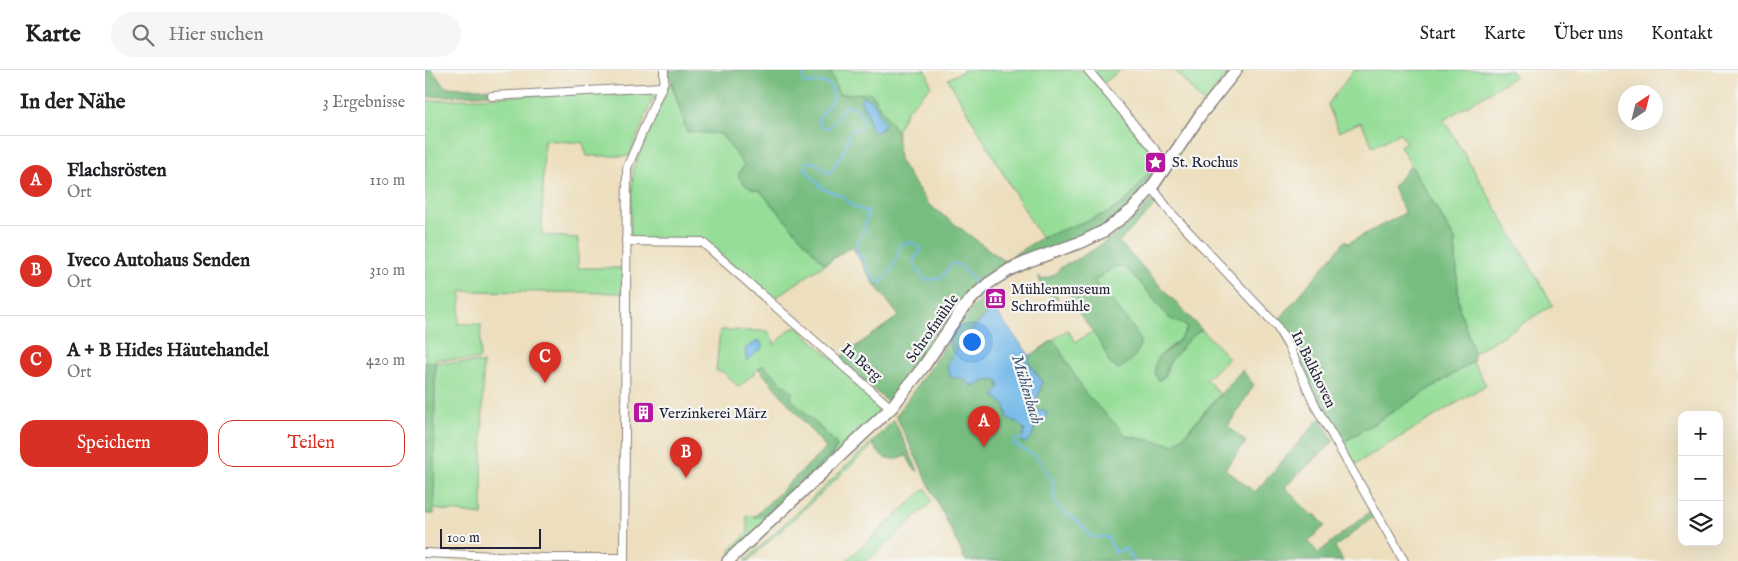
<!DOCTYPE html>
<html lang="de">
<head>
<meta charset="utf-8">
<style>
	:root { --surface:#fff; --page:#f6f6f6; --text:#202124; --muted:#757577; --line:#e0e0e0; --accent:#d93025 }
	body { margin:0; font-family:"IM FELL English",serif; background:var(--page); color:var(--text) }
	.controls { position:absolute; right:15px; bottom:15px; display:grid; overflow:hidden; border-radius:10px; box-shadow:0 5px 20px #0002 }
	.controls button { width:45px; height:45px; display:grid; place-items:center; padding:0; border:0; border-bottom:1px solid var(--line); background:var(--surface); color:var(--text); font:25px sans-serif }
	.compass { position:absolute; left:1193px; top:15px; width:45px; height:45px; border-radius:50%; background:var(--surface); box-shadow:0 5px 20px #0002; rotate:35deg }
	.scale { position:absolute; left:15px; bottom:12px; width:101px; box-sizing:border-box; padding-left:5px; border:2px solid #22223b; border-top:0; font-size:14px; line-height:18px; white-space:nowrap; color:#22223b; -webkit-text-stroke:4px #f6f6f2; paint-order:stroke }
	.you { position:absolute; left:546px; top:271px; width:18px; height:18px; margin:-12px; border:4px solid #fff; border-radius:50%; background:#1a73e8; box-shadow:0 0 0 8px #1a73e833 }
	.badge { display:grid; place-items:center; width:32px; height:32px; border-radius:50%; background:var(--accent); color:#fff; font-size:16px; font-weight:700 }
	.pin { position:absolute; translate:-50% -41px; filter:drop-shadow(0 1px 2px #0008) }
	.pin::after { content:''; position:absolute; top:26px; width:18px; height:15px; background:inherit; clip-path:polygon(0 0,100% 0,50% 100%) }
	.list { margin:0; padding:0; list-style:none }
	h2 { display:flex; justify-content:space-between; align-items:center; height:65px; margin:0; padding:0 20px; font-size:21px }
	h2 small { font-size:16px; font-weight:400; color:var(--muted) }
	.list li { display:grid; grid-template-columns:32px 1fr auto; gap:15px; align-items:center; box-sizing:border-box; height:90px; padding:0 20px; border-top:1px solid var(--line) }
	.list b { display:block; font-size:19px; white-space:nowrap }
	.list p { margin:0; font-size:16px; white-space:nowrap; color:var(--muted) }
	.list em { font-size:16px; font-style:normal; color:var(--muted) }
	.actions { display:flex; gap:10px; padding:15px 20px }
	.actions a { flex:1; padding:11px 0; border:1px solid var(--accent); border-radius:15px; text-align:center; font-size:18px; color:var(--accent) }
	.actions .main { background:var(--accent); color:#fff }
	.icon { flex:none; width:28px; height:28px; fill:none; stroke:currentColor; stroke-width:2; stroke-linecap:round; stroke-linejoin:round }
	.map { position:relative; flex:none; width:1313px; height:491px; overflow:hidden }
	header { display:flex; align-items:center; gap:30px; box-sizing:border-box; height:70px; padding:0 25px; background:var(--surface); border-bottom:1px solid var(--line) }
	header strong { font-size:24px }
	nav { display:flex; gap:28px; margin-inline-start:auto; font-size:18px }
	.search { width:350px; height:45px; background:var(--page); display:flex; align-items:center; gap:12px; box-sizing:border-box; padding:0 18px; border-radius:28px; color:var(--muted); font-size:19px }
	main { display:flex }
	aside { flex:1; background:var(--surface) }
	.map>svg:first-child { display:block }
	.green { fill:#96de98; stroke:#5c806a }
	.forest { fill:#78bd80; stroke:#4d705e }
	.water { fill:#71b8e9; stroke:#4a6d92 }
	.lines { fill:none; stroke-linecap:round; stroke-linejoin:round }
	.stream { stroke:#71b8e9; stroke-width:2 }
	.street-casing { stroke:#88807c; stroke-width:10 }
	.secondary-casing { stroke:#88807c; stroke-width:14 }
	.street { stroke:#fff; stroke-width:8 }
	.secondary { stroke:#fff; stroke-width:11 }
	.labels { text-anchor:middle; stroke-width:4.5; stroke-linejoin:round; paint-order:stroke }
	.poi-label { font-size:15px; fill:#22223b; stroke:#f6f6f2; text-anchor:start }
	.street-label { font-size:15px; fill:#22223b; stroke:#f6f6f2 }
	.water-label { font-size:16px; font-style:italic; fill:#3e5678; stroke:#f6f6f2 }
</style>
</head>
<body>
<header>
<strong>Karte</strong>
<div class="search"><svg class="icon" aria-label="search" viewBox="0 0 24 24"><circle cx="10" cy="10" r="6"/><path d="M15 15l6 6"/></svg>Hier suchen</div>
<nav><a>Start</a><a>Karte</a><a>Über uns</a><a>Kontakt</a></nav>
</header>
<main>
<aside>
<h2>In der Nähe<small>3 Ergebnisse</small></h2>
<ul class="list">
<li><span class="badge">A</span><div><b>Flachsrösten</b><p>Ort</p></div><em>110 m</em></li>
<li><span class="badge">B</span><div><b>Iveco Autohaus Senden</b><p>Ort</p></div><em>310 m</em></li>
<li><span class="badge">C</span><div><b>A + B Hides Häutehandel</b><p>Ort</p></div><em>420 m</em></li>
</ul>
<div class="actions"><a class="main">Speichern</a><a>Teilen</a></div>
</aside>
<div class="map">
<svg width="1313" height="491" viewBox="0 0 1313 491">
	<rect width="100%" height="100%" fill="#f6f6f2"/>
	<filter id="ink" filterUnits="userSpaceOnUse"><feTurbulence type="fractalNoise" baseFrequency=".02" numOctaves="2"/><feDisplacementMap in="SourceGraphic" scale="10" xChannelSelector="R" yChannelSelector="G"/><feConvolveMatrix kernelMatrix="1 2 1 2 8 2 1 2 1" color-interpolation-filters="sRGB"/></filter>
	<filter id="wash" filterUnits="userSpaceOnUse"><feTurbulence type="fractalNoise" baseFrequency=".0096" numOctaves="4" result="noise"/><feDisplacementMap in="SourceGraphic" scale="20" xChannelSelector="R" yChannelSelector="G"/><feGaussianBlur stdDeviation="1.12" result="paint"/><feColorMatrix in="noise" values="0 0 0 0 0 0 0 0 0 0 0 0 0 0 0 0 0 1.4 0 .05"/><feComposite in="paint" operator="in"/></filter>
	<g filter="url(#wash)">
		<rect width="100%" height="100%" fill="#eddfbe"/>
		<g class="green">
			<path d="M379,0h122l5,16 -24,24 -9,18 -2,34 31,44 79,61 -168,92 61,-43 3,-8 -23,-20 -27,-42 -80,54 -68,-60 -70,-1 -4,-4 3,-67 38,-86 16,50 28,-10 14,23 15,20z"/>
			<path d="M539,0h121l73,90c-10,14 -21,31 -35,43 -21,17 -56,25 -82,35l-93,-159z"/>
			<path d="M667,0h28l-17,14z"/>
			<path d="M750,0h56l-27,34z"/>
			<path d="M929,0h156l4,7 -70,43 109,185 -79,48 -15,-46 -4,-67 -55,-94 6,-4 -6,-9 -27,14 -12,-25 -22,10 -11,-27 2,-4z"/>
			<path d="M226,18l4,4 -1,4 -25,60h-42l-4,-13 -39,-3 -2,95 36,3v30h45v25l-161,-2 -4,33h23l-1,33 -2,3 -43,-1v3l48,1 -1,152 -48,-6 1,-146 -10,-1v-261z"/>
			<path d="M690,196l11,2 53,55 7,3 1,3 -7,10 -22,18 8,19c2,-18 20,-38 36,-46l27,28 -23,21 14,15 -45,51 -48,-9 -42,-42 -79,20 24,-58 37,-26 9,12 17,-11 12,20 5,13 24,-34 -41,-49z"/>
			<path d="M367,258h6l88,79 -155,147 -2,-3 19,-19 -2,-17 8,1 18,-7 61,-55 4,-7 -2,-5 -45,-43 -27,-34 -24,22 -16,-15 -7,-1 4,-41 48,1 6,10v4z"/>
			<path d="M1048,292l13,23 -132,80 -13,-21z"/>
			<path d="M447,372l1,3 -125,116h-3z"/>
			<path d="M501,418l6,14 -65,59h-21z"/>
		</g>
		<g class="forest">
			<path d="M0,0h7l13,17 46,2 3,5 -69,3z"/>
			<path d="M243,0h164l-1,3 8,21 32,-1 26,39 2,28 29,44 76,57 37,-23 68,-26 16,-10 12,-14 21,-28 2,5 -18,31 -31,27 -122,56 -100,124 -51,-44 61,-43 -27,-35 -20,-35 -28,18 -64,-73c-10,-1 -17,-6 -22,-16l6,-10 -23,-31 -34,-2z"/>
			<path d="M986,95l44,75 4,67 15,46 -1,9 -132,82 -22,-37 -42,-85 69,-82 2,3 57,-30 -12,-26z"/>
			<path d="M729,127l5,5 -40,40 83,88c-12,6 -18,14 -26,25 -3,3 -6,5 -8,9 -3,7 0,14 -10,16 -10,-19 5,-25 16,-35 5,-5 9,-10 13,-16l-1,-3 -17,-8 -31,-38 -12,-12 -11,-2 -21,15c9,11 44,48 46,60 1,12 -12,23 -21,28l-9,-5c-8,-22 -22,-39 -36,-57l2,-6 -12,-11 -8,2 2,7c-10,-2 -19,-13 -19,-24l2,5c4,-2 10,-3 14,-6 3,-3 4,-6 8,-8 33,-15 68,-40 91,-69z"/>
			<path d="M560,224l7,14c-17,16 -32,36 -44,56l24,22 17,-6h8l8,25 3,14 9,3 8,8 -3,9 12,-9v-8l13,-9 -4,-3 -7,1 -3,-3 1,-4 4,-7 4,-15 -14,-21 2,-5 24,-16 31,53 42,43 49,9 66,-75 12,15 -26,41 18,16 -21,27 30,23 65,-74 14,23 -49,46 27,29 3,-2 10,12 -17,15 10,12 55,-44 3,6 -41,32 8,14h-377l-70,-145 72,-103z"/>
			<path d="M0,292h10l-1,152h-9z"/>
			<path d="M338,295l29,27 -1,7 44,43 2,5 -4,6 -61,56 -10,7 -8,1 72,-69 -67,-79z"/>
			<path d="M469,350l24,51 -4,-2 -8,-14 -9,4h-11l-9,-8 -5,-9z"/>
		</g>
		<g class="water">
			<path d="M439,26c14,5 13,17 21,28l-4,6 -6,2 -5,-5 -3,-14 -7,-13z"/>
			<path d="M568,238l37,48 -2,5 14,21 -4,15 -4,7 -1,4 3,3 8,-1 3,3 -1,4 -5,3 -4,-1 -3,3c1,11 -2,16 -11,22l-1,-5 3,-9 -8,-8 -9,-3 -3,-14 -11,-9 6,-10 -3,-6h-8l-17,6 -11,-8 -10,-1c-2,-4 -4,-7 -3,-12 3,-13 34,-47 45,-57z"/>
			<path d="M334,270l4,7 -16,14 -2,-12z"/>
		</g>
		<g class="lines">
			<g class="stream">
				<path d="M379,0l-1,11 3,3 15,-2 9,3 4,12 -16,23 3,7 8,1 17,-23c13,2 15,7 18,19l-4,4 -9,2 -6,19 -16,25 -13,-11 -10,-1v8l17,19 20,7 10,10 15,6 -6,22 -7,13 19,32 7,4c10,-11 18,-25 19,-39 9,-4 16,-1 22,6l-9,11 8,15 6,4 14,-2 12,-15 8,3 17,20"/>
				<path d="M560,225l6,12v3"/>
				<path d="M599,368l-10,2v4l21,12 17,23 4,26 28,22 6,10h18l7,16 11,-5 8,13"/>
			</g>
		</g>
	</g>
	<g filter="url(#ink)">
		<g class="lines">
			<defs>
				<g id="street">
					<path d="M663,0l79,94"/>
					<path d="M67,26l170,-9"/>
					<path d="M727,117l19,26 105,112 13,22 27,60 88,154"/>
					<path d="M201,171l76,1 189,166"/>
					<path d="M0,483l118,5h81"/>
					<path d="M199,491l3,-393 37,-87v-11"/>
				</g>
				<path id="secondary" d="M303,491l163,-153 33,-42 37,-55 11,-13 17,-15 20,-13 20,-9 55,-20 20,-10 28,-21 20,-23 49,-73 35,-44"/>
			</defs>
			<use href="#street" class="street-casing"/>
			<use href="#secondary" class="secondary-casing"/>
			<use href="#street" class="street"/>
			<use href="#secondary" class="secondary"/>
		</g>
	</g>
	<defs>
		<symbol id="sight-square" viewBox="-11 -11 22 22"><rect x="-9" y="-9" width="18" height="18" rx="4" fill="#b5179e" stroke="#f6f6f2"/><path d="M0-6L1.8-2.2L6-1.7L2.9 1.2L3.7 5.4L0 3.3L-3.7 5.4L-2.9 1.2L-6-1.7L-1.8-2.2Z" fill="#fff"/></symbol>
		<symbol id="museum-square" viewBox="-11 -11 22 22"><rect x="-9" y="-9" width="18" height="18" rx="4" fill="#b5179e" stroke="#f6f6f2"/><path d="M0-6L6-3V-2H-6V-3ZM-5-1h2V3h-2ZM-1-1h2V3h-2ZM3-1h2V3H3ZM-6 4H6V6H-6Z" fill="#fff"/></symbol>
		<symbol id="building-square" viewBox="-11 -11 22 22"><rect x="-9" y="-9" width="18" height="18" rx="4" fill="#b5179e" stroke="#f6f6f2"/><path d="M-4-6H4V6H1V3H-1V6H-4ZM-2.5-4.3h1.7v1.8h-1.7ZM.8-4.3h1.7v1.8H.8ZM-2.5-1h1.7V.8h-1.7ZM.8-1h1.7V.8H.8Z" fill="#fff"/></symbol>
	</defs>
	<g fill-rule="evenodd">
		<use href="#sight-square" x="718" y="80" width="25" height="25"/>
		<use href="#museum-square" x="558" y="216" width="25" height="25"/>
		<use href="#building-square" x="206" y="330" width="25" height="25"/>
	</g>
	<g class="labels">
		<g class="poi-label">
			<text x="747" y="97">St. Rochus</text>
			<text x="586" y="224">Mühlenmuseum<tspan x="586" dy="17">Schrofmühle</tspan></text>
			<text x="234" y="348">Verzinkerei März</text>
		</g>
		<g class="street-label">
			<text transform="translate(507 258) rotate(-55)" y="5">Schrofmühle</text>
			<text transform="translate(437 292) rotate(41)" y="5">In Berg</text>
			<text transform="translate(889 299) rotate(64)" y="5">In Balkhoven</text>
		</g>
		<g class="water-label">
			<text transform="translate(603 319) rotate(73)" y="6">Mühlenbach</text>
		</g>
	</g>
</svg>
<div class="controls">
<button>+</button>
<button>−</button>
<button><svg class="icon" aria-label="layers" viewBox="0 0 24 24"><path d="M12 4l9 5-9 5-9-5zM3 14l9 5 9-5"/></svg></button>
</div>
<svg class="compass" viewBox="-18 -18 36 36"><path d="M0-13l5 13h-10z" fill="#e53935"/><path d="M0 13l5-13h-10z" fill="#757577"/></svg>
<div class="scale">100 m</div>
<div class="you"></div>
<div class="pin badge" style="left:559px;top:377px">A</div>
<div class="pin badge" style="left:261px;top:408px">B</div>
<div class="pin badge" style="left:120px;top:313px">C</div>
</div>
</main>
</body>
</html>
